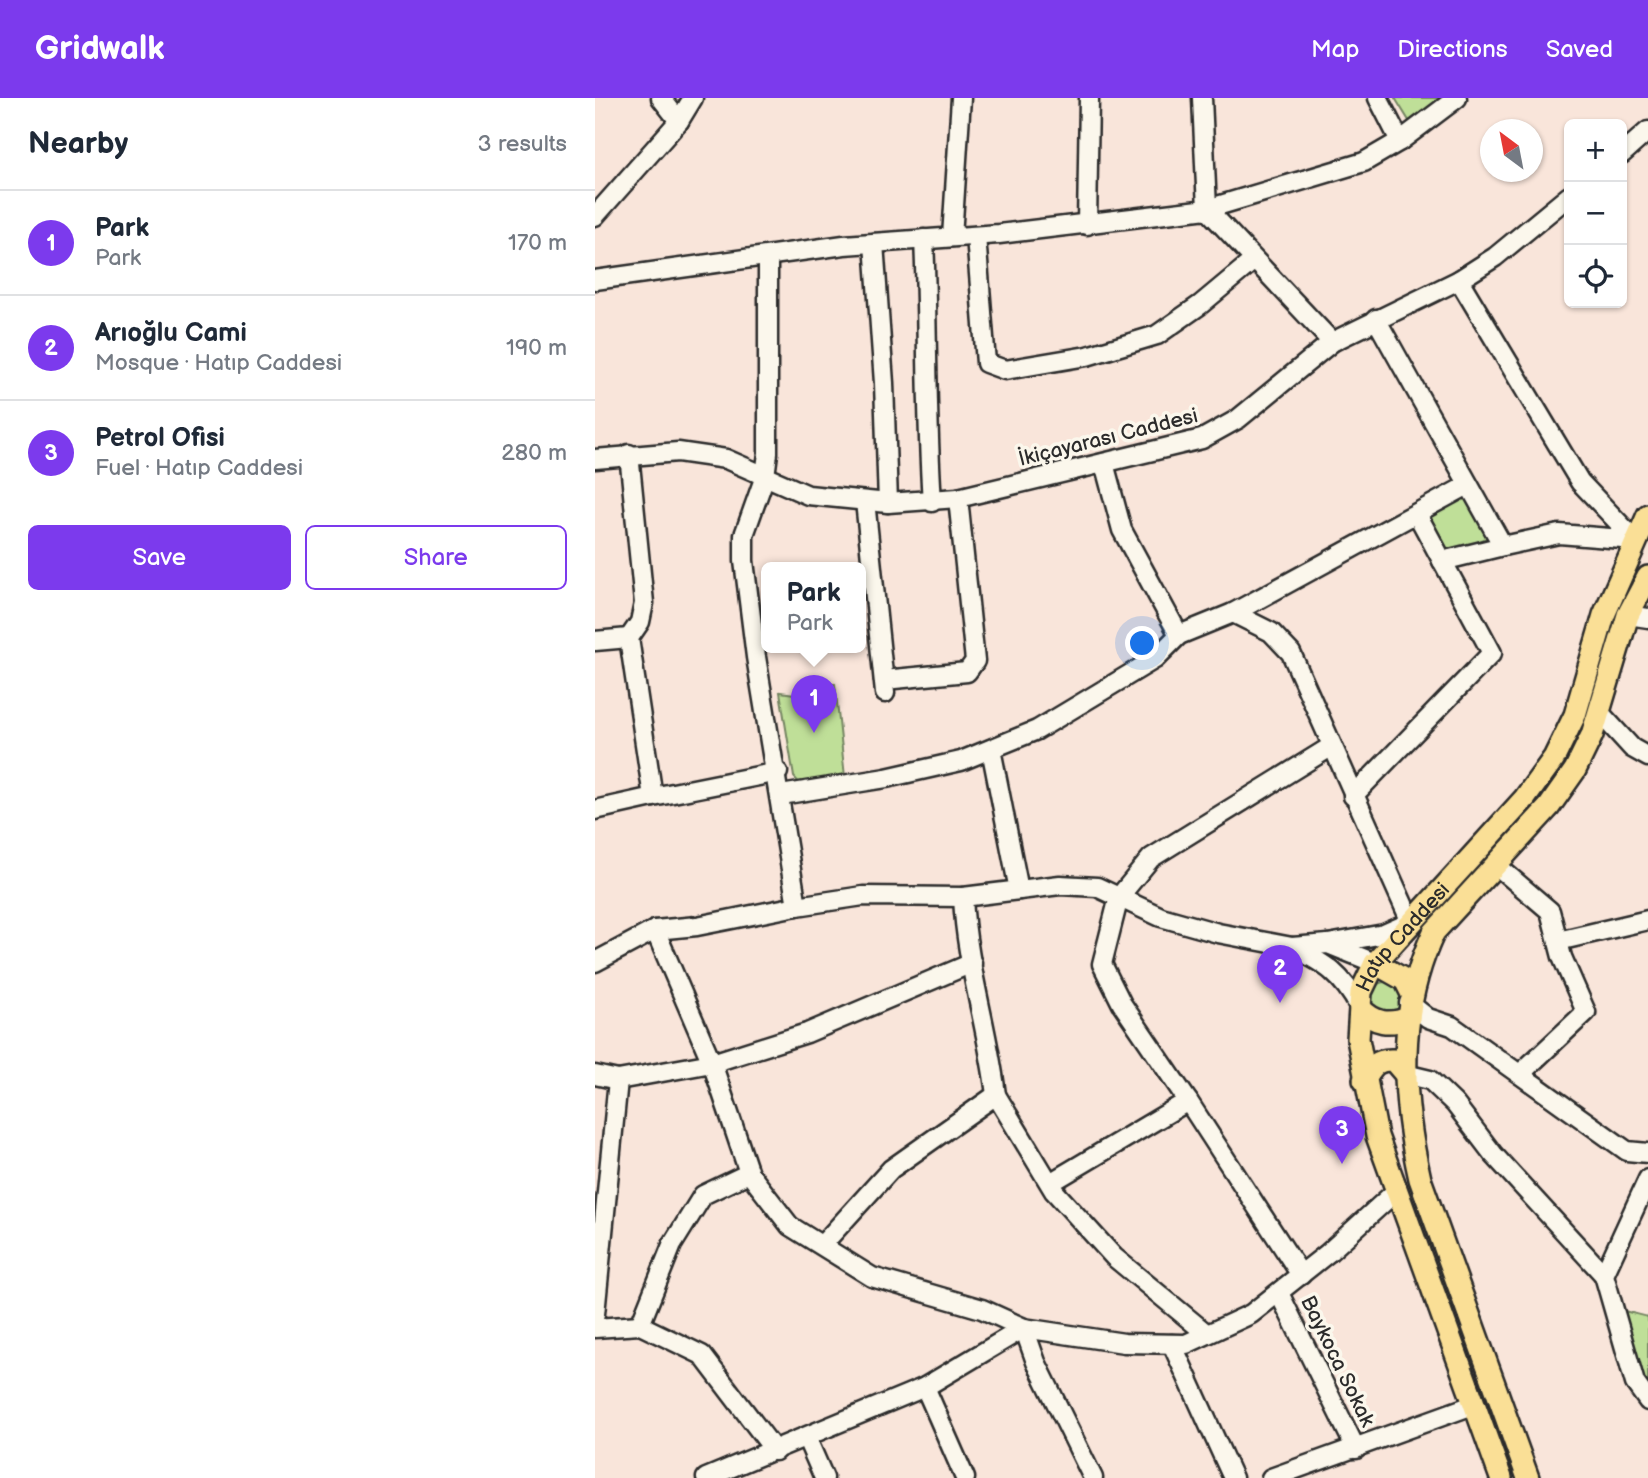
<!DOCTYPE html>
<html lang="en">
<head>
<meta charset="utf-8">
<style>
	:root { --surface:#fff; --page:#f2f2f3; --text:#1f2937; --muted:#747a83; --line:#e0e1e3; --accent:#7c3aed }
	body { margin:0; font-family:"Balsamiq Sans",sans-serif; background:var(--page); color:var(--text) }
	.controls { position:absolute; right:21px; top:21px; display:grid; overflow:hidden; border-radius:10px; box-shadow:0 2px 5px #0004 }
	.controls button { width:63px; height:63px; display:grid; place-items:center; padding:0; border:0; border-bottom:2px solid var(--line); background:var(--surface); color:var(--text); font:35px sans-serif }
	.compass { position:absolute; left:885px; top:21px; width:63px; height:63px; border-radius:50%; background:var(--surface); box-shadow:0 2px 5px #0004; rotate:328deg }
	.you { position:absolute; left:548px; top:546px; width:24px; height:24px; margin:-18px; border:5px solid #fff; border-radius:50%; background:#1a73e8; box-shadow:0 0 0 10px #1a73e833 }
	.badge { display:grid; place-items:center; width:46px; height:46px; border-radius:50%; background:var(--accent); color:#fff; font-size:23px; font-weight:700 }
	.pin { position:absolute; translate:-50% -58px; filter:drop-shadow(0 2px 4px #0008) }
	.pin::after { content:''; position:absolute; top:37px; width:24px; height:21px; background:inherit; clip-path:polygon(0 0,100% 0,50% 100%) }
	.popup { position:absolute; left:166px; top:464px; width:105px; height:91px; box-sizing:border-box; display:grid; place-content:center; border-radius:10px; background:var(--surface); filter:drop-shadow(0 2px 5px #0005); font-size:23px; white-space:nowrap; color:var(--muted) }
	.popup b { font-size:26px; color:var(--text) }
	.popup::after { content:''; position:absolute; left:50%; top:100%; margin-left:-14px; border:14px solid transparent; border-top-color:var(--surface) }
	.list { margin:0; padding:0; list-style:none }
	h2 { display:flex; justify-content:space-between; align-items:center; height:91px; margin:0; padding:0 28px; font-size:30px }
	h2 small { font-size:23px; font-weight:400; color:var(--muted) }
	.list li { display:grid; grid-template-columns:46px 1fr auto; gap:21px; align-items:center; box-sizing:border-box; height:105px; padding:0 28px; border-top:2px solid var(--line) }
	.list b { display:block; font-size:26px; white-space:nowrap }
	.list p { margin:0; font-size:23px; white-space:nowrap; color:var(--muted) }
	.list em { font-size:23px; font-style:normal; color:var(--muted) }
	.actions { display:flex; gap:14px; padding:21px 28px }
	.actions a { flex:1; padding:16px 0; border:2px solid var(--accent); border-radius:10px; text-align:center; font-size:24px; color:var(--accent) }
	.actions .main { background:var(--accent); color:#fff }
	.icon { flex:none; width:38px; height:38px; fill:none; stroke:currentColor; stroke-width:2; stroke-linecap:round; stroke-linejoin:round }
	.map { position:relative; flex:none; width:1053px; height:1380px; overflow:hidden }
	header { display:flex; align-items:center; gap:42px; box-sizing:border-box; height:98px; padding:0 35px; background:var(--accent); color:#fff }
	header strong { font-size:33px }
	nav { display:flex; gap:38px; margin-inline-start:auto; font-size:24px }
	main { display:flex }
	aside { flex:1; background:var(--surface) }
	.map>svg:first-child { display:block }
	.green { fill:#bfdf98; stroke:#758562; stroke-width:2 }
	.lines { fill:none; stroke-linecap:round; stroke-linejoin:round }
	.minor-casing { stroke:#2b2b2b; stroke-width:23 }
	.major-casing { stroke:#2b2b2b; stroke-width:26 }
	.minor { stroke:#fbf7ec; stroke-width:18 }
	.major { stroke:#fadf96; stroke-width:21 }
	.labels { text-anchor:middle; stroke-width:7; stroke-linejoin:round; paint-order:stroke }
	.street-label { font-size:21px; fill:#2b2b2b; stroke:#fbf7ec }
</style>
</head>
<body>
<header>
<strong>Gridwalk</strong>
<nav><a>Map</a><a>Directions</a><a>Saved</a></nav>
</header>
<main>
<aside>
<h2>Nearby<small>3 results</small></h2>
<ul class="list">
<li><span class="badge">1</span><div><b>Park</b><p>Park</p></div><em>170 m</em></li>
<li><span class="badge">2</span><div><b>Arıoğlu Cami</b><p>Mosque · Hatıp Caddesi</p></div><em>190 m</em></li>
<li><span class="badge">3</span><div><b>Petrol Ofisi</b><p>Fuel · Hatıp Caddesi</p></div><em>280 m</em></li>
</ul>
<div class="actions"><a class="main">Save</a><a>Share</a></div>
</aside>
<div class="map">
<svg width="1053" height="1380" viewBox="0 0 1053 1380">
	<rect width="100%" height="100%" fill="#f9e5da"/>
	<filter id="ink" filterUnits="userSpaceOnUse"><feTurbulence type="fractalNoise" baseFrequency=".0143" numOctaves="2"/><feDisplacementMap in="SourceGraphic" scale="14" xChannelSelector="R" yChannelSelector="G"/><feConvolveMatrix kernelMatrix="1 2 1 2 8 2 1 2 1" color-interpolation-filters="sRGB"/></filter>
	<g filter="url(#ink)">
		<g class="green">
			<path d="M800,0h52l-36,26z"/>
			<path d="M869,398l27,40 -38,17 -9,-2 -20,-34z"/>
			<path d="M233,586h7l10,93 -44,8 -7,-8 -14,-85 36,5 3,-8z"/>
			<circle cx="791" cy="900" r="16"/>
			<path d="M1025,1212l28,7v73l-2,-4z"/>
		</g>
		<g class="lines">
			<defs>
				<g id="minor">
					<path d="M66,0l18,23"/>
					<path d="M607,0l5,111 125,133"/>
					<path d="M783,0l22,43"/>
					<path d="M1027,56l26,-23"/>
					<path d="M0,118l84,-95 14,-23"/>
					<path d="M492,127l2,-127"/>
					<path d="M381,138l10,127 19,7 82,-14 70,-21 43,-30 54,-45"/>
					<path d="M357,139l9,-139"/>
					<path d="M329,141c4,88 2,175 8,263"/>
					<path d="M279,145l10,140 4,120"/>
					<path d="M173,159v196l-3,23 -21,59v26l12,96 41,249"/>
					<path d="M0,182l249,-35 155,-11 208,-25 157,-47 36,-21 57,-43"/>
					<path d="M864,182l121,202 55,58"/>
					<path d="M781,221l127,227 -61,15"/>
					<path d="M0,361l83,-7 48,7 82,36 80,8 70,-5 244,-59 36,-20 94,-77 127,-62 36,-23 74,-61"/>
					<path d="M509,365l18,67 57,105"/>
					<path d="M270,403l20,192"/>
					<path d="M908,448l56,-12 76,6"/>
					<path d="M638,515l235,-128"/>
					<path d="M1033,517l20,3"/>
					<path d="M0,543l34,-3"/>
					<path d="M289,582l83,-8 8,-11 -17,-163"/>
					<path d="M1005,615l32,35 16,9"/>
					<path d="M396,651l28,141"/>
					<path d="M186,697l105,-17 75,-17 76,-31 118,-71 24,-24 54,-22 38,19 20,21 120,269 -27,12 -56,10"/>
					<path d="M758,698l139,-143 -75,-139"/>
					<path d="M58,699l125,-25"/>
					<path d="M0,712l58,-13 -24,-159 11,-16 4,-19 -15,-149"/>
					<path d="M901,767l54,46 12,46 24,55 -66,62"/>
					<path d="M368,799c3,67 25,131 33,198"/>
					<path d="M60,832l57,133 95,-30 165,-70"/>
					<path d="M963,843l90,-21"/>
					<path d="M697,849c34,17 50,27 68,61"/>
					<path d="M0,864l60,-32 42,-4 100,-20 66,-10 100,1 97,-12 37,2 64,30 57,16 74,14 36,-3 47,19"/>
					<path d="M814,905l19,15 24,8 175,125 21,2"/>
					<path d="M810,976l25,6 25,24 38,50 111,121"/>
					<path d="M0,977l23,5 94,-17 37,110"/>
					<path d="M593,1003l113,174"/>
					<path d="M1053,1081l-44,96 31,108 13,18"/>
					<path d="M455,1085l138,-82 -66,-97 -20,-40 17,-67 32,-39 181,-112"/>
					<path d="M227,1147l69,-76 105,-74 58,96 60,66 93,77"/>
					<path d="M684,1195l77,156"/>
					<path d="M0,1216l23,-234"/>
					<path d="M45,1227l32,-80 31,-50 46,-22 41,53 82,51 110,32 42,19 12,34 57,116"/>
					<path d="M0,1230l45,-3 62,30 73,96"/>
					<path d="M577,1246l61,134"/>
					<path d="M330,1289l40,91"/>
					<path d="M212,1341l17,39"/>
					<path d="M111,1380l219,-91 99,-59 100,15 62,1 65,-30 77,-61 67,-61"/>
					<path d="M676,1380l202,-73"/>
				</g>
				<g id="major">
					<path d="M780,865l30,17 7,14"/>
					<path d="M765,910c15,16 29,17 49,10"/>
					<path d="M769,982c8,-13 12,-21 29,-20l12,14"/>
					<path id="s1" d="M906,1380l-124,-342 -19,-97 3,-47 14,-29 150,-165 29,-40 21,-43 29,-100 44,-100"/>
					<path d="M933,1380l-108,-299c-19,-83 -23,-169 14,-247l115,-125 26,-37 17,-35 36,-120 20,-38"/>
				</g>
			</defs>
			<use href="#minor" class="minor-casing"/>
			<use href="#major" class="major-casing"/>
			<use href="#minor" class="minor"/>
			<use href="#major" class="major"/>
		</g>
	</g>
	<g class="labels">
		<g class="street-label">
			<text transform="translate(513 339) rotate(-14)" y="7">İkiçayarası Caddesi</text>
			<text dy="7" stroke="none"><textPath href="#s1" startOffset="579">Hatıp Caddesi</textPath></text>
			<text transform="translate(743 1263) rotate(64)" y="7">Baykoca Sokak</text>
		</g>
	</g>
</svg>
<div class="controls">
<button>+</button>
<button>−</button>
<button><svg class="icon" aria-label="locate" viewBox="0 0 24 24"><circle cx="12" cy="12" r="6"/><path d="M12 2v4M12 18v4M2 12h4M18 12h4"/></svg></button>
</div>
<svg class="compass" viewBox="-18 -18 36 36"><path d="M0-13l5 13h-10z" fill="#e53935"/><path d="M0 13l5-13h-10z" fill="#747a83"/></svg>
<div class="you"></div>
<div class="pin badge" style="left:219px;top:635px">1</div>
<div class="popup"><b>Park</b>Park</div>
<div class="pin badge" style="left:685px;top:905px">2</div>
<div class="pin badge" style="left:747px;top:1066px">3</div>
</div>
</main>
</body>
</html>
